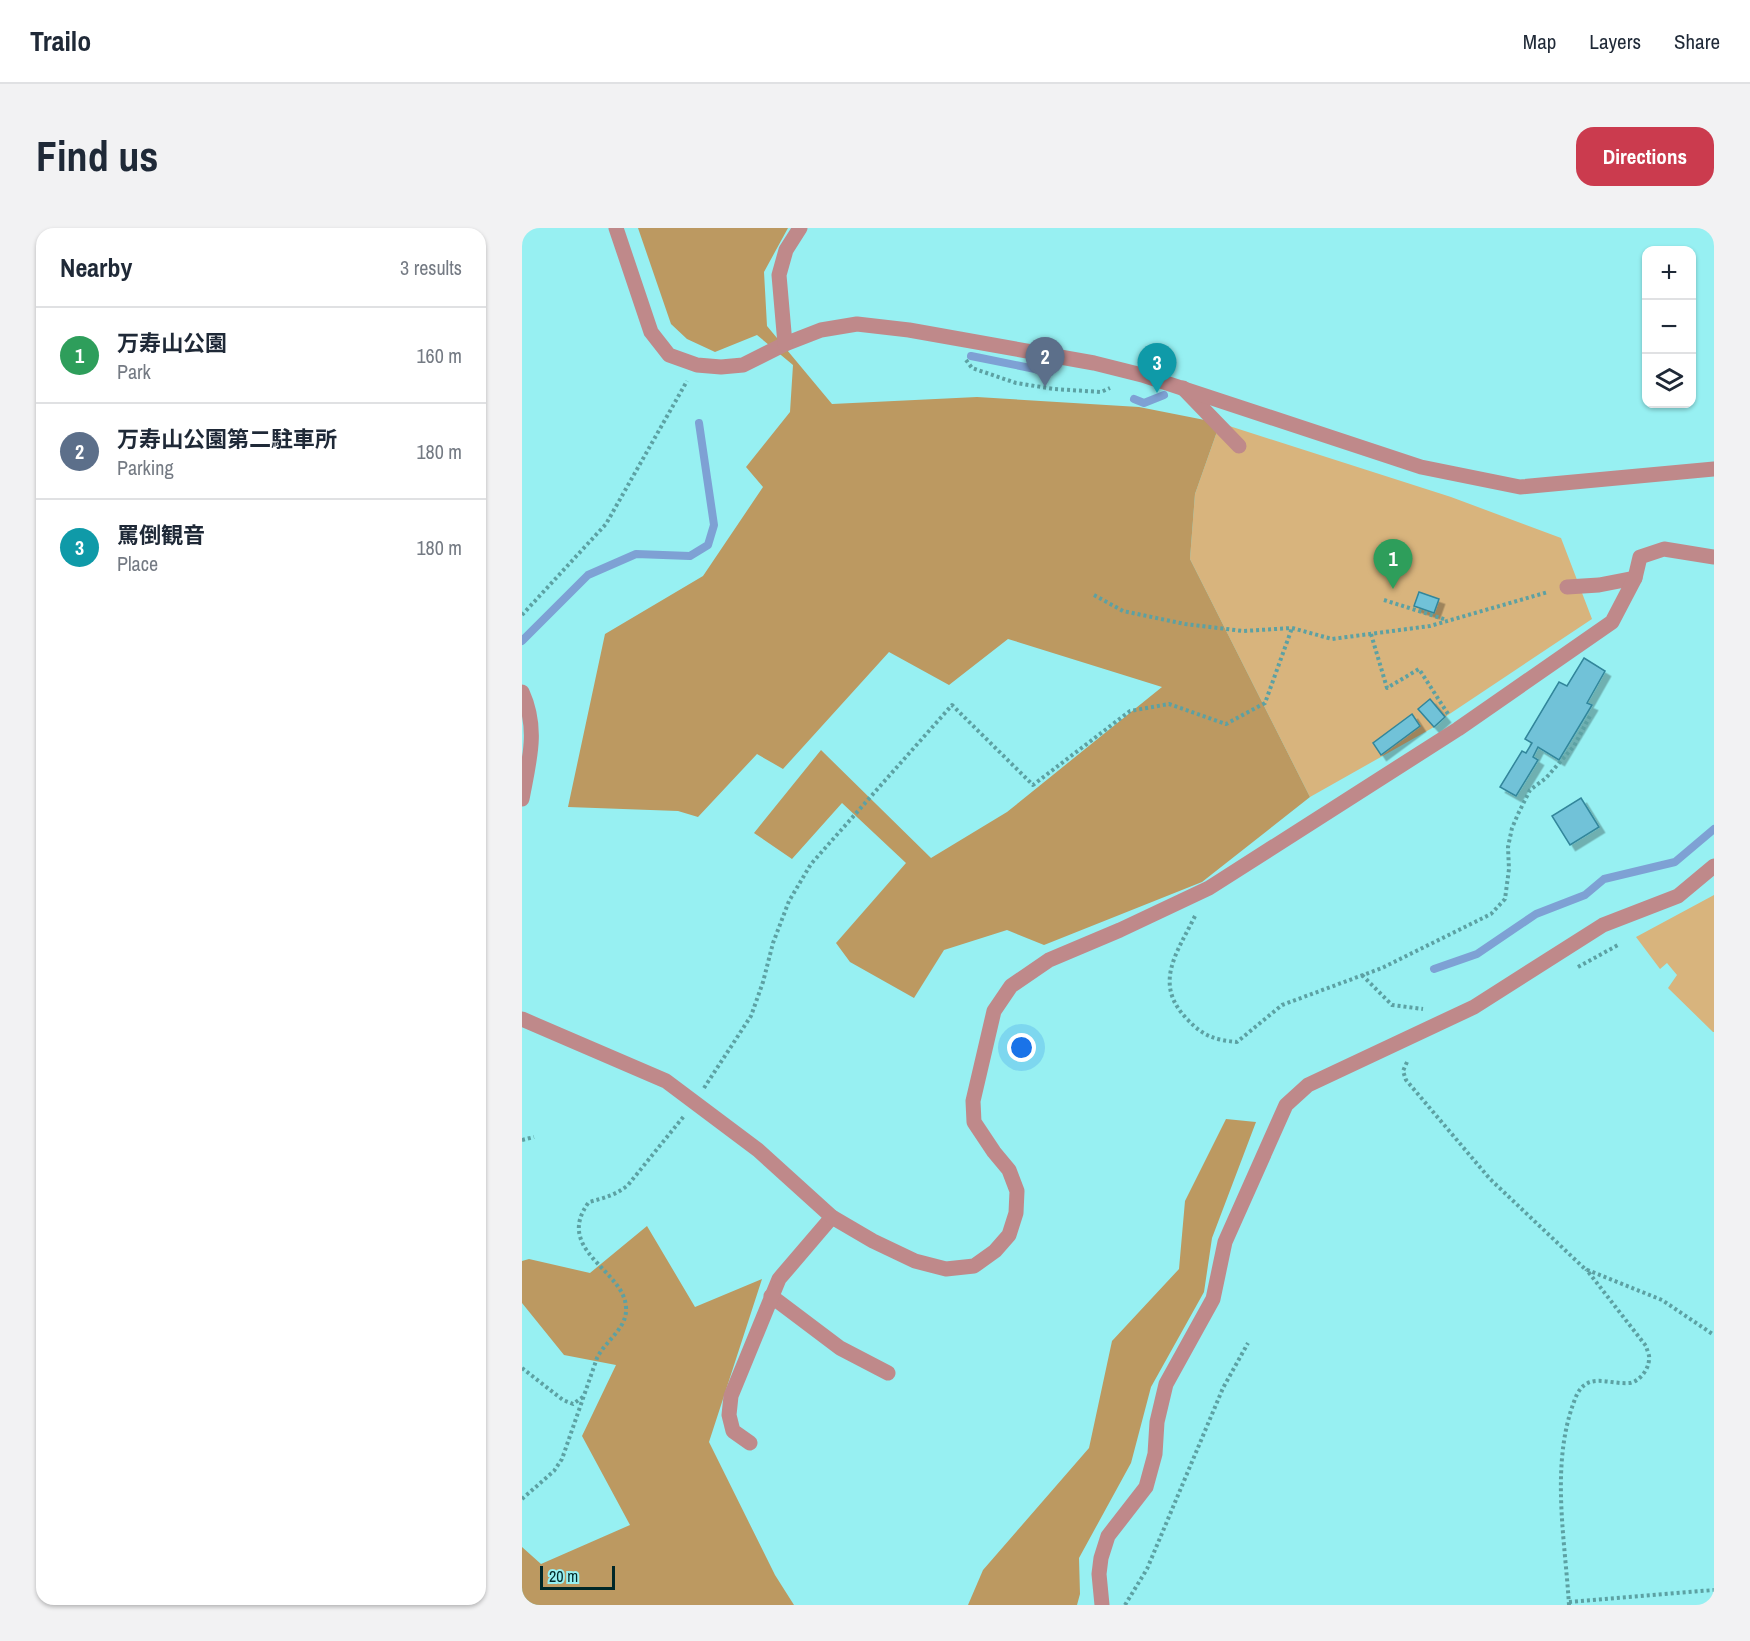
<!DOCTYPE html>
<html lang="en">
<head>
<meta charset="utf-8">
<style>
	:root { --surface:#fff; --page:#f2f2f3; --text:#1f2937; --muted:#747a83; --line:#e0e1e3; --accent:#cb3b4e }
	body { margin:0; font-family:"Archivo Narrow","Noto Sans JP",sans-serif; background:var(--page); color:var(--text) }
	.controls { position:absolute; right:18px; top:18px; display:grid; overflow:hidden; border-radius:12px; box-shadow:0 2px 4px #0004 }
	.controls button { width:54px; height:54px; display:grid; place-items:center; padding:0; border:0; border-bottom:2px solid var(--line); background:var(--surface); color:var(--text); font:30px sans-serif }
	.scale { position:absolute; left:18px; bottom:15px; width:75px; box-sizing:border-box; padding-left:6px; border:3px solid #002728; border-top:0; font-size:16px; line-height:21px; white-space:nowrap; color:#002728; -webkit-text-stroke:4px #97f0f2; paint-order:stroke }
	.you { position:absolute; left:500px; top:820px; width:21px; height:21px; margin:-15px; border:4px solid #fff; border-radius:50%; background:#1a73e8; box-shadow:0 0 0 9px #1a73e833 }
	.badge { display:grid; place-items:center; width:39px; height:39px; border-radius:50%; background:var(--accent); color:#fff; font-size:20px; font-weight:700 }
	.pin { position:absolute; translate:-50% -50px; filter:drop-shadow(0 2px 3px #0008) }
	.pin::after { content:''; position:absolute; top:32px; width:21px; height:18px; background:inherit; clip-path:polygon(0 0,100% 0,50% 100%) }
	.list { margin:0; padding:0; list-style:none }
	h2 { display:flex; justify-content:space-between; align-items:center; height:78px; margin:0; padding:0 24px; font-size:26px }
	h2 small { font-size:20px; font-weight:400; color:var(--muted) }
	.list li { display:grid; grid-template-columns:39px 1fr auto; gap:18px; align-items:center; box-sizing:border-box; height:96px; padding:0 24px; border-top:2px solid var(--line) }
	.list b { display:block; font-size:22px; white-space:nowrap }
	.list p { margin:0; font-size:20px; white-space:nowrap; color:var(--muted) }
	.list em { font-size:20px; font-style:normal; color:var(--muted) }
	.icon { flex:none; width:33px; height:33px; fill:none; stroke:currentColor; stroke-width:2; stroke-linecap:round; stroke-linejoin:round }
	.map { position:relative; flex:none; width:1192px; height:1377px; overflow:hidden; border-radius:18px }
	header { display:flex; align-items:center; gap:36px; box-sizing:border-box; height:84px; padding:0 30px; background:var(--surface); border-bottom:2px solid var(--line) }
	header strong { font-size:28px }
	nav { display:flex; gap:33px; margin-inline-start:auto; font-size:21px }
	.intro { display:flex; align-items:center; justify-content:space-between; box-sizing:border-box; height:144px; padding:0 36px }
	h1 { margin:0; font-size:42px }
	.button { padding:15px 27px; border-radius:18px; background:var(--accent); color:#fff; font-size:21px; font-weight:700 }
	main { display:flex; gap:36px; padding:0 36px }
	aside { flex:1; background:var(--surface); border-radius:18px; box-shadow:0 2px 4px #0004 }
	.map>svg:first-child { display:block }
	.green { fill:#d8b47d }
	.forest { fill:#bc9961 }
	.lines { fill:none; stroke-linecap:round; stroke-linejoin:round }
	.stream { stroke:#7ea1d4; stroke-width:8 }
	.building { fill:#71c2d8; stroke:#32869b; stroke-width:1.5; filter:url(#shadow) }
	.path { stroke:#5ca1a3; stroke-width:4; stroke-dasharray:3 3; stroke-linecap:butt }
	.service { stroke:#bf898a; stroke-width:15 }
	.minor { stroke:#bf898a; stroke-width:15 }
</style>
</head>
<body>
<header>
<strong>Trailo</strong>
<nav><a>Map</a><a>Layers</a><a>Share</a></nav>
</header>
<div class="intro"><h1>Find us</h1><a class="button">Directions</a></div>
<main>
<aside>
<h2>Nearby<small>3 results</small></h2>
<ul class="list">
<li><span class="badge" style="background:#2e9e5b">1</span><div><b>万寿山公園</b><p>Park</p></div><em>160 m</em></li>
<li><span class="badge" style="background:#5c6f8a">2</span><div><b>万寿山公園第二駐車所</b><p>Parking</p></div><em>180 m</em></li>
<li><span class="badge" style="background:#0f9aa8">3</span><div><b>罵倒観音</b><p>Place</p></div><em>180 m</em></li>
</ul>
</aside>
<div class="map">
<svg width="1192" height="1377" viewBox="0 0 1192 1377">
	<defs>
		<filter id="shadow"><feDropShadow dx="5.5" dy="5.5" stdDeviation="0" flood-color="#0004"/></filter>
	</defs>
	<rect width="100%" height="100%" fill="#97f0f2"/>
	<g class="green">
		<path d="M698,195l231,74 110,41 31,81 -147,98 -11,10 -124,70 -120,-238 5,-65z"/>
		<path d="M1192,667v137h-1l-45,-44 9,-13 -10,-12 -7,6 -24,-32z"/>
	</g>
	<g class="forest">
		<path d="M116,0h150l-24,44 3,54 65,78 145,-7 162,10 81,16 -25,71 -5,65 120,238 -108,85 -158,63 -37,-15 -63,20 -30,48 -64,-36 -14,-19 70,-80 -64,-60 -50,56 -38,-26 67,-83 110,108 76,-46 155,-125 -154,-48 -59,46 -60,-33 -106,117 -26,-15 -59,63 -20,-6 -110,-4 37,-173 98,-58 60,-89 -17,-20 44,-55 3,-47 -36,-30 -42,17 -28,-13 -16,-15z"/>
		<path d="M704,891l30,3 -44,116 -8,54 -53,95 -20,76 -52,95 1,36 -3,11h-109l15,-35 106,-122 23,-107 67,-72 6,-68z"/>
		<path d="M125,998l48,81 67,-28 -53,163 66,133 19,30h-272v-58l19,17 89,-39 -48,-89 34,-71 -52,-10 -42,-52v-42l7,-2 61,14z"/>
	</g>
	<g class="lines">
		<g class="stream">
			<path d="M449,128l79,16"/>
			<path d="M612,171l10,4 20,-8"/>
			<path d="M0,413l66,-66 48,-21 54,2 18,-11 6,-20 -15,-102"/>
			<path d="M912,741l43,-15 59,-40 49,-19 19,-16 71,-17 39,-33"/>
		</g>
	</g>
	<g class="building">
		<path d="M897,364l20,7 -5,14 -20,-7z"/>
		<path d="M1062,430l21,13 -18,32 5,2 -33,55 -21,-13 -5,10 5,3 -22,36 -16,-9 22,-36 4,2 6,-10 -7,-4 34,-57 8,4z"/>
		<path d="M908,471l15,18 -11,10 -16,-18z"/>
		<path d="M890,486l8,12 -39,29 -8,-12z"/>
		<path d="M1059,570l18,29 -29,18 -18,-29z"/>
	</g>
	<g class="lines">
		<g class="path">
			<path d="M444,132l6,8 44,15 38,6 47,3 9,-4"/>
			<path d="M572,367l29,16 62,13 58,7 49,-3 40,11 98,-13 118,-34"/>
			<path d="M862,372l63,20"/>
			<path d="M0,387l84,-91 81,-143"/>
			<path d="M849,406l16,54 32,-19 29,45"/>
			<path d="M673,688c-18,37 -43,68 -7,104 15,16 27,20 49,22l45,-37 100,-37 109,-54 14,-15 4,-30 -1,-22 4,-19 6,-14 12,-24 16,-12 28,-32 17,-32"/>
			<path d="M1056,739l40,-22"/>
			<path d="M840,747l30,30 31,4"/>
			<path d="M885,834l-4,9 3,9 84,99 95,90 77,31 52,35"/>
			<path d="M182,860l47,-72 12,-34 10,-39 16,-42 22,-37 141,-159 81,80 97,-74 39,-7 57,20 39,-21 27,-75"/>
			<path d="M0,912l12,-3"/>
			<path d="M0,1140l41,32 10,4 10,-7"/>
			<path d="M0,1271l32,-28 8,-12 35,-101c8,-17 31,-30 29,-51 -2,-37 -73,-57 -37,-105 15,-4 27,-7 39,-17l56,-69"/>
			<path d="M1047,1374l145,-12"/>
			<path d="M603,1377l22,-36 76,-181 25,-45"/>
			<path d="M1047,1377c-4,-67 -19,-142 6,-206 11,-29 33,-14 55,-16 10,-2 19,-14 19,-24 1,-3 -2,-9 -3,-13l-60,-77"/>
		</g>
		<g class="service">
			<path d="M661,160l56,58"/>
			<path d="M1045,359l32,-2 36,-7"/>
			<path d="M249,1068l69,52 48,25"/>
			<path d="M228,1215l-17,-12 -4,-16 2,-19 48,-117 53,-62"/>
		</g>
		<g class="minor">
			<path d="M94,0l35,104 18,23 28,10 24,2 22,-2 42,-21 36,-14 36,-6 52,6 185,33 48,12 279,92 99,20 194,-18"/>
			<path d="M263,116l-6,-69 7,-25 14,-22"/>
			<path d="M0,464c17,37 7,69 0,107"/>
			<path d="M0,791l144,62 92,69 74,67 41,24 42,20 31,8 28,-3 21,-15 14,-16 7,-22 1,-22 -8,-21 -15,-18 -20,-30 -1,-21 21,-90 17,-25 38,-26 71,-30 89,-42 249,-159 154,-107 23,-44 5,-21 24,-8 50,8"/>
			<path d="M580,1377l-3,-31 2,-16 7,-22 38,-49 9,-33 2,-32 9,-38 47,-85 12,-57 61,-137 22,-20 166,-78 129,-82 75,-29 36,-30"/>
		</g>
	</g>
</svg>
<div class="controls">
<button>+</button>
<button>−</button>
<button><svg class="icon" aria-label="layers" viewBox="0 0 24 24"><path d="M12 4l9 5-9 5-9-5zM3 14l9 5 9-5"/></svg></button>
</div>
<div class="scale">20 m</div>
<div class="you"></div>
<div class="pin badge" style="left:871px;top:361px;background:#2e9e5b">1</div>
<div class="pin badge" style="left:523px;top:159px;background:#5c6f8a">2</div>
<div class="pin badge" style="left:635px;top:165px;background:#0f9aa8">3</div>
</div>
</main>
</body>
</html>
